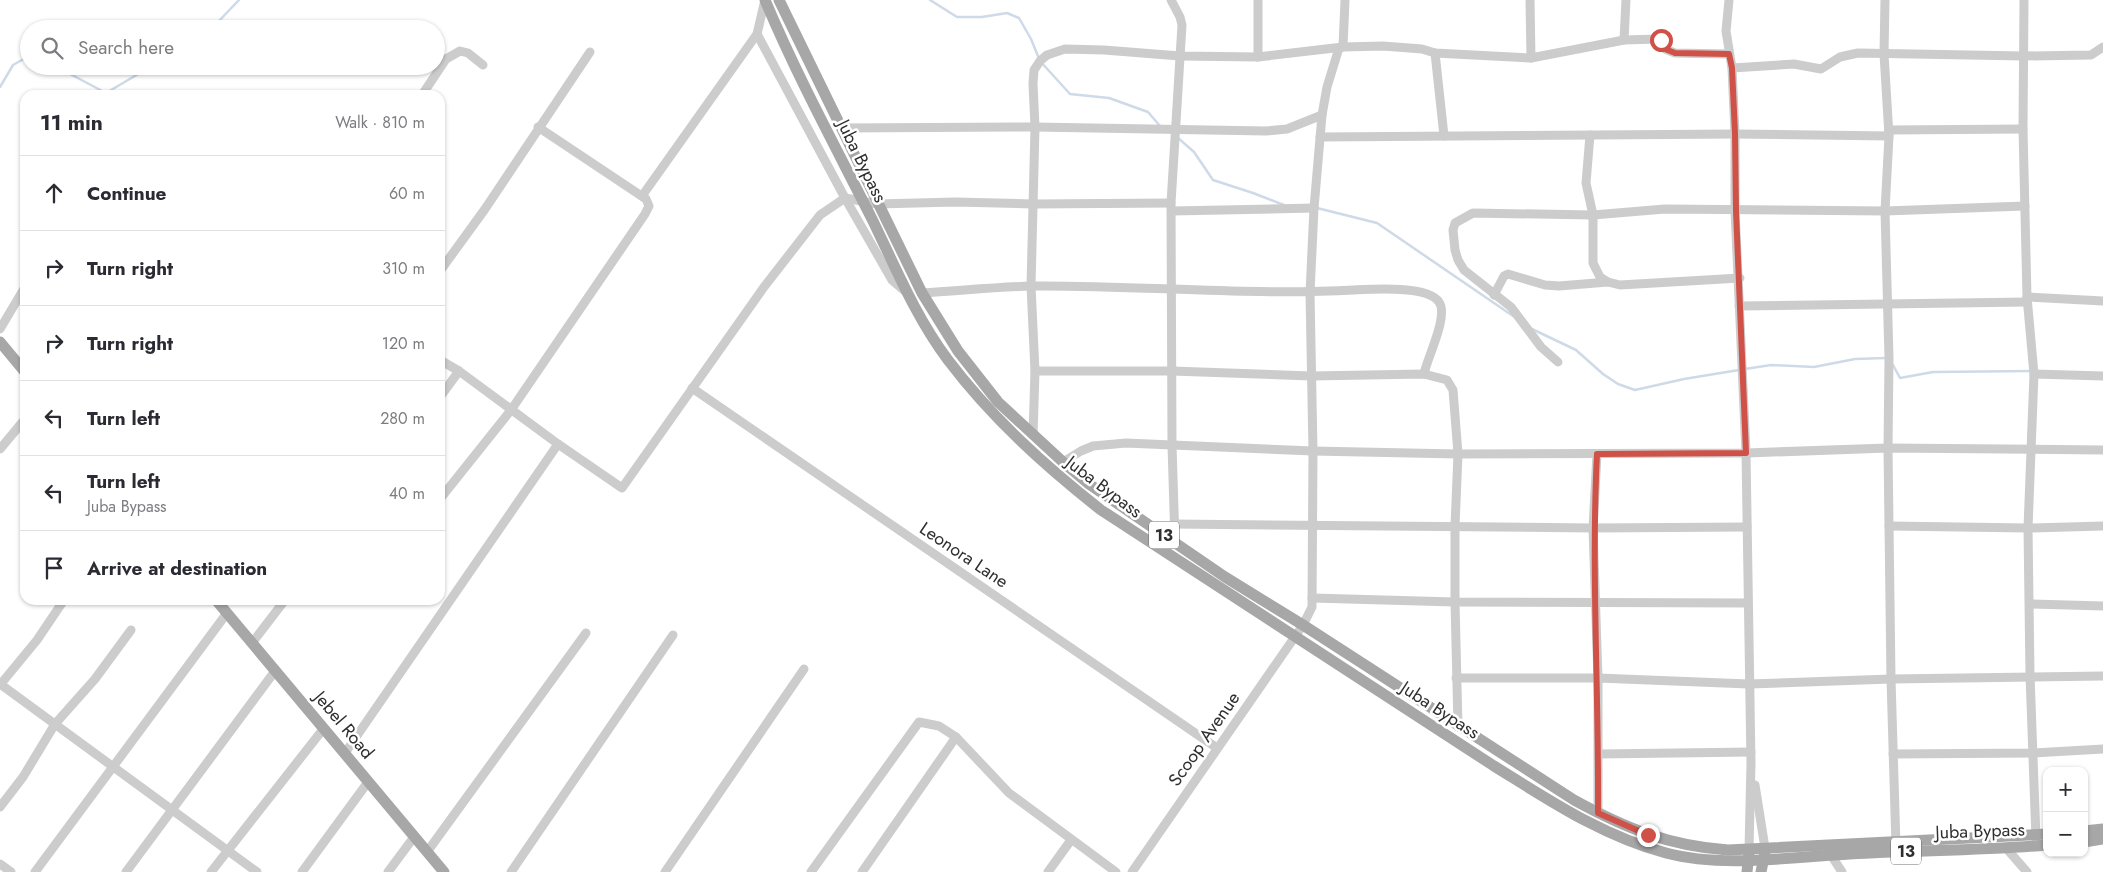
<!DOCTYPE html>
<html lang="en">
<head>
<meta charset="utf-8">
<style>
	:root { --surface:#fff; --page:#f7f7f7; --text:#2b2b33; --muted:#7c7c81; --line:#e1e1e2 }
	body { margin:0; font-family:Jost,sans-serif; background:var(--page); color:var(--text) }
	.controls { position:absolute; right:15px; bottom:15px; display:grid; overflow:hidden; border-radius:10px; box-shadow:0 1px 4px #0004 }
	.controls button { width:45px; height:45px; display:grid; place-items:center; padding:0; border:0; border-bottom:1px solid var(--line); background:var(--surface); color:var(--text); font:25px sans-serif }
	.stop { position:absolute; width:15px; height:15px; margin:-11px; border:4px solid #cf5148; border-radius:50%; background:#fff }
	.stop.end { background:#cf5148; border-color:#fff; box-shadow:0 1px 5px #0008 }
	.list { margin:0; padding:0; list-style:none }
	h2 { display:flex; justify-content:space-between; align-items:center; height:65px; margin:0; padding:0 20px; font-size:21px }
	h2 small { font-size:16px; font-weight:400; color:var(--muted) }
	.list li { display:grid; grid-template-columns:32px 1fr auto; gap:15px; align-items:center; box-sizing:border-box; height:75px; padding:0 20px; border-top:1px solid var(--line) }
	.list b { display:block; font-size:19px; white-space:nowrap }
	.list p { margin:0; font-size:16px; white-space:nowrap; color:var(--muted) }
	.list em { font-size:16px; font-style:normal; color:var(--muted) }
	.icon { flex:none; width:28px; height:28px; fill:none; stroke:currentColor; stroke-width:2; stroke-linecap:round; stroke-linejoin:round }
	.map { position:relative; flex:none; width:2103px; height:872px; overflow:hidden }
	.search { position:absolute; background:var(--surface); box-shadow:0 1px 4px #0004; left:20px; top:20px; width:425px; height:55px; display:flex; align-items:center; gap:12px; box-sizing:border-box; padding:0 18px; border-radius:28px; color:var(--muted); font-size:19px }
	.panel { position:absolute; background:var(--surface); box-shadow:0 1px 4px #0004; left:20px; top:90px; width:425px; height:515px; border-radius:15px }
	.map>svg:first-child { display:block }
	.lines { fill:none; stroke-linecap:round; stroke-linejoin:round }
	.stream { stroke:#cedae8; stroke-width:2.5 }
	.minor { stroke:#ccc; stroke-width:9 }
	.major { stroke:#a7a7a7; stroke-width:11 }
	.route { stroke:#cf5148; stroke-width:6 }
	.labels { text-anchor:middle; stroke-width:5; stroke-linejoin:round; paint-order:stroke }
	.shield { fill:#fff; stroke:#6d6d6d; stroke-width:1 }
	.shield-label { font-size:16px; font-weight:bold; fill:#2f2f2f }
	.street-label { font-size:18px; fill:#2f2f2f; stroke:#fff }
</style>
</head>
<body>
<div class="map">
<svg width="2103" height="872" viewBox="0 0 2103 872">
	<rect width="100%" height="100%" fill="#fff"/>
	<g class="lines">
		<g class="stream">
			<path d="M930,0l27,17h25l25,-4 12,5 12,21 9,22 30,33 39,4 39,14 12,14"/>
			<path d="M215,29l3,-7 21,-22"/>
			<path d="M55,66l51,27 39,-23 14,-4"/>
			<path d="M0,87l13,-22 16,-9"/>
			<path d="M1177,137l17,15 19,28 40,13 31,12"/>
			<path d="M1317,208l60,15 136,93"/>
			<path d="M1532,329l44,21 27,24 15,10 17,6 49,-11 55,-9"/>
			<path d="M1893,365l7,13 33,-6 99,-1"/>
			<path d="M1745,369l26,-4 43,2 41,-8 31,-1"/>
		</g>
		<g class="minor">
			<path d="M1171,0l9,17 2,8 -11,178 1,242 3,97"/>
			<path d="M1530,0l1,58"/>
			<path d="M1729,0l-3,31 6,37 3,66v77l11,242 5,310 -2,86"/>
			<path d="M1885,0l-1,54 5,82 -4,75 4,147 -1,90 3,231 5,167"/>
			<path d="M2024,0l-1,129 4,168 7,77 -6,154 2,147 6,164"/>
			<path d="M757,34l88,164 47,82 14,12"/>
			<path d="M1624,40l2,-40"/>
			<path d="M1343,47l2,-47"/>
			<path d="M1435,53l9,83"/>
			<path d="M1258,57v-57"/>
			<path d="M1732,68l62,-4 27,5 19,-12 18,-4 166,3 67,-1 12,-8"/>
			<path d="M422,95l24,-36 14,-8 8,2 15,12"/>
			<path d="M841,128l194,-1 231,4 21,-2 35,-14"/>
			<path d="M1889,130l134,-1"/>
			<path d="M1590,135l-4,48 7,32v48l7,14 8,5 12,3 120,-7"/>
			<path d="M1320,137l415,-3 154,2"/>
			<path d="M642,196l115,-162 8,-34"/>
			<path d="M1172,211l142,-3"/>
			<path d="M440,271l45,-62 105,-157"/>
			<path d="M922,293c36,-2 73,-6 110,-7 107,-1 215,10 322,4 18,-1 74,-5 85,12 10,14 -12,56 -15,72"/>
			<path d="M1494,295l10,-19 4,-2 37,11 14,1 49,-4"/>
			<path d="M2027,297l76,4"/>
			<path d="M1739,306l288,-4"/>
			<path d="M0,329l25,-42"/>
			<path d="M440,360l19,11 99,73 64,44 142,-201 56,-72 25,-17 32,6 78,-2 78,2 138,-1"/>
			<path d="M1558,362l-17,-15 -30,-40 -47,-37 -6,-10 -3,-10 -2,-20 2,-7 18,-10 120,2 72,-6 220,2 140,-5"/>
			<path d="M1035,371h137l139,5 113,-2 23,6 6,10 5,64 -3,72v76l3,125"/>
			<path d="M2034,374l69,2"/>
			<path d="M692,388l525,360"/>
			<path d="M440,397l19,-26"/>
			<path d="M1033,435l2,-64 -4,-85 4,-159 -2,-43 1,-14 6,-9 7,-6 18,-6 39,1 76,6 78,1 85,-10 40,-1 39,3 13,4 96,5 93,-18 34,-1 3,1 4,9 10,4 54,1"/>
			<path d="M0,449l25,-30"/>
			<path d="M1597,454l-4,74 5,150v135"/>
			<path d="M1063,462l18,-11 12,-5 33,-3 187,8 145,3 288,-1 142,-5 215,2"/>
			<path d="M440,499l71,-89 134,-196 4,-8 -3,-7 -108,-72"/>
			<path d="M1173,524l420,4 154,-1"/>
			<path d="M1889,526l139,2 75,-2"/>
			<path d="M1312,598l143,4 292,1"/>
			<path d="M2031,604l72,2"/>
			<path d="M252,643l33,-43"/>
			<path d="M1456,678h142l151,6 142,-5 212,-3"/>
			<path d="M0,684l257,188"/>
			<path d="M0,685l37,-45 27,-40"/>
			<path d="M345,753l213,-309"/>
			<path d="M1599,754l152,-2"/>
			<path d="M1893,754l140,-1 70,-4"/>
			<path d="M1755,785l10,63"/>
			<path d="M0,807l23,-30 32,-53 40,-45 36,-49"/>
			<path d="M2006,848l21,24"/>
			<path d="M427,852l159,-219"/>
			<path d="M1831,855l11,17"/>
			<path d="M0,864l11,8"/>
			<path d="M35,872l192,-259"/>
			<path d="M126,872l149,-201"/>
			<path d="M211,872l113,-144"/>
			<path d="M302,872l66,-90"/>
			<path d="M388,872l26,-35"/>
			<path d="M511,872l162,-237"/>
			<path d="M665,872l139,-203"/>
			<path d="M811,872l108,-150 20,4 17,11 53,56 107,79"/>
			<path d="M862,872l94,-135"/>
			<path d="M1048,872l23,-32"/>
			<path d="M1132,872l171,-247 9,-18 1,-156 -3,-158 4,-85 8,-93 5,-28 12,-39"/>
		</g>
		<g class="major">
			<path d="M765,0c31,74 70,146 106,217 24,49 44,99 77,143 44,58 96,105 153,150l393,256c55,34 108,70 172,87 56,15 126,4 184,1 66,-4 131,-3 197,-9"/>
			<path d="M779,0l143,293 36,58 40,51 65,60 26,22 136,93 78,48 271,175c51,28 95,46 154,50l319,-16"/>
			<path d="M0,342l25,30"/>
			<path d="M216,600l228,272"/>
			<path d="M2084,831l19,-2"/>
			<path d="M2084,842l19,-3"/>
			<path d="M1747,872l2,-19"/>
			<path d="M1761,872l4,-20"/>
		</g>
	</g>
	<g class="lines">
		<path class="route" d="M1648,835l-50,-22c1,-120 -7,-240 -1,-359l149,-1 -10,-242 -1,-77 -3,-66 -3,-14 -54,-1 -10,-4 -4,-9"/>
	</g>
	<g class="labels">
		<g class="shield">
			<rect x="1149" y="521.5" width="30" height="27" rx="4"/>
			<rect x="1891" y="837.5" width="30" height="27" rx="4"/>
		</g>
		<g class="shield-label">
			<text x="1164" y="541">13</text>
			<text x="1906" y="857">13</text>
		</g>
		<g class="street-label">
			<text transform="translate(862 161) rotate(64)" y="6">Juba Bypass</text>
			<text transform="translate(1104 487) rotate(37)" y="6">Juba Bypass</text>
			<text transform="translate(964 555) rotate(34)" y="6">Leonora Lane</text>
			<text transform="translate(1440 710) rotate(33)" y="6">Juba Bypass</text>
			<text transform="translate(344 725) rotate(50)" y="6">Jebel Road</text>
			<text transform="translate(1204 739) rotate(-55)" y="6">Scoop Avenue</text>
			<text transform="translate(1980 831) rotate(-2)" y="6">Juba Bypass</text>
		</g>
	</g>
</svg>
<div class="controls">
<button>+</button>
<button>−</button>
</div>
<div class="stop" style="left:1661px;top:40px"></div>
<div class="stop end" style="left:1648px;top:835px"></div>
<div class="search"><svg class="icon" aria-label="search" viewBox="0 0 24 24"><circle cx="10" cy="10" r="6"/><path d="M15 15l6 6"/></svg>Search here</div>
<section class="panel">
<h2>11 min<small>Walk · 810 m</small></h2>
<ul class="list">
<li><svg class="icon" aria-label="ahead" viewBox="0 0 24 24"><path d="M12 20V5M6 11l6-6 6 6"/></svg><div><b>Continue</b></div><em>60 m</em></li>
<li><svg class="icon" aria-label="right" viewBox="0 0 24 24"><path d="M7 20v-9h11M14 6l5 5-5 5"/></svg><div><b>Turn right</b></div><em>310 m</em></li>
<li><svg class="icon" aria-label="right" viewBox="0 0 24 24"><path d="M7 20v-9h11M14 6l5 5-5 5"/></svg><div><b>Turn right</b></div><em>120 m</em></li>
<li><svg class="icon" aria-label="left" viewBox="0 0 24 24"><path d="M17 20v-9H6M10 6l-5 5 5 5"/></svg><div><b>Turn left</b></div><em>280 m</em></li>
<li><svg class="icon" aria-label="left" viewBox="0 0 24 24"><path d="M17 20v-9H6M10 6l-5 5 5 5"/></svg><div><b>Turn left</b><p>Juba Bypass</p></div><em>40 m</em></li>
<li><svg class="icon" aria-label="arrive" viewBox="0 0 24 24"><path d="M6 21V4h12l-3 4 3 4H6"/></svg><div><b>Arrive at destination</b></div></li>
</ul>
</section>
</div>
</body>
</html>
